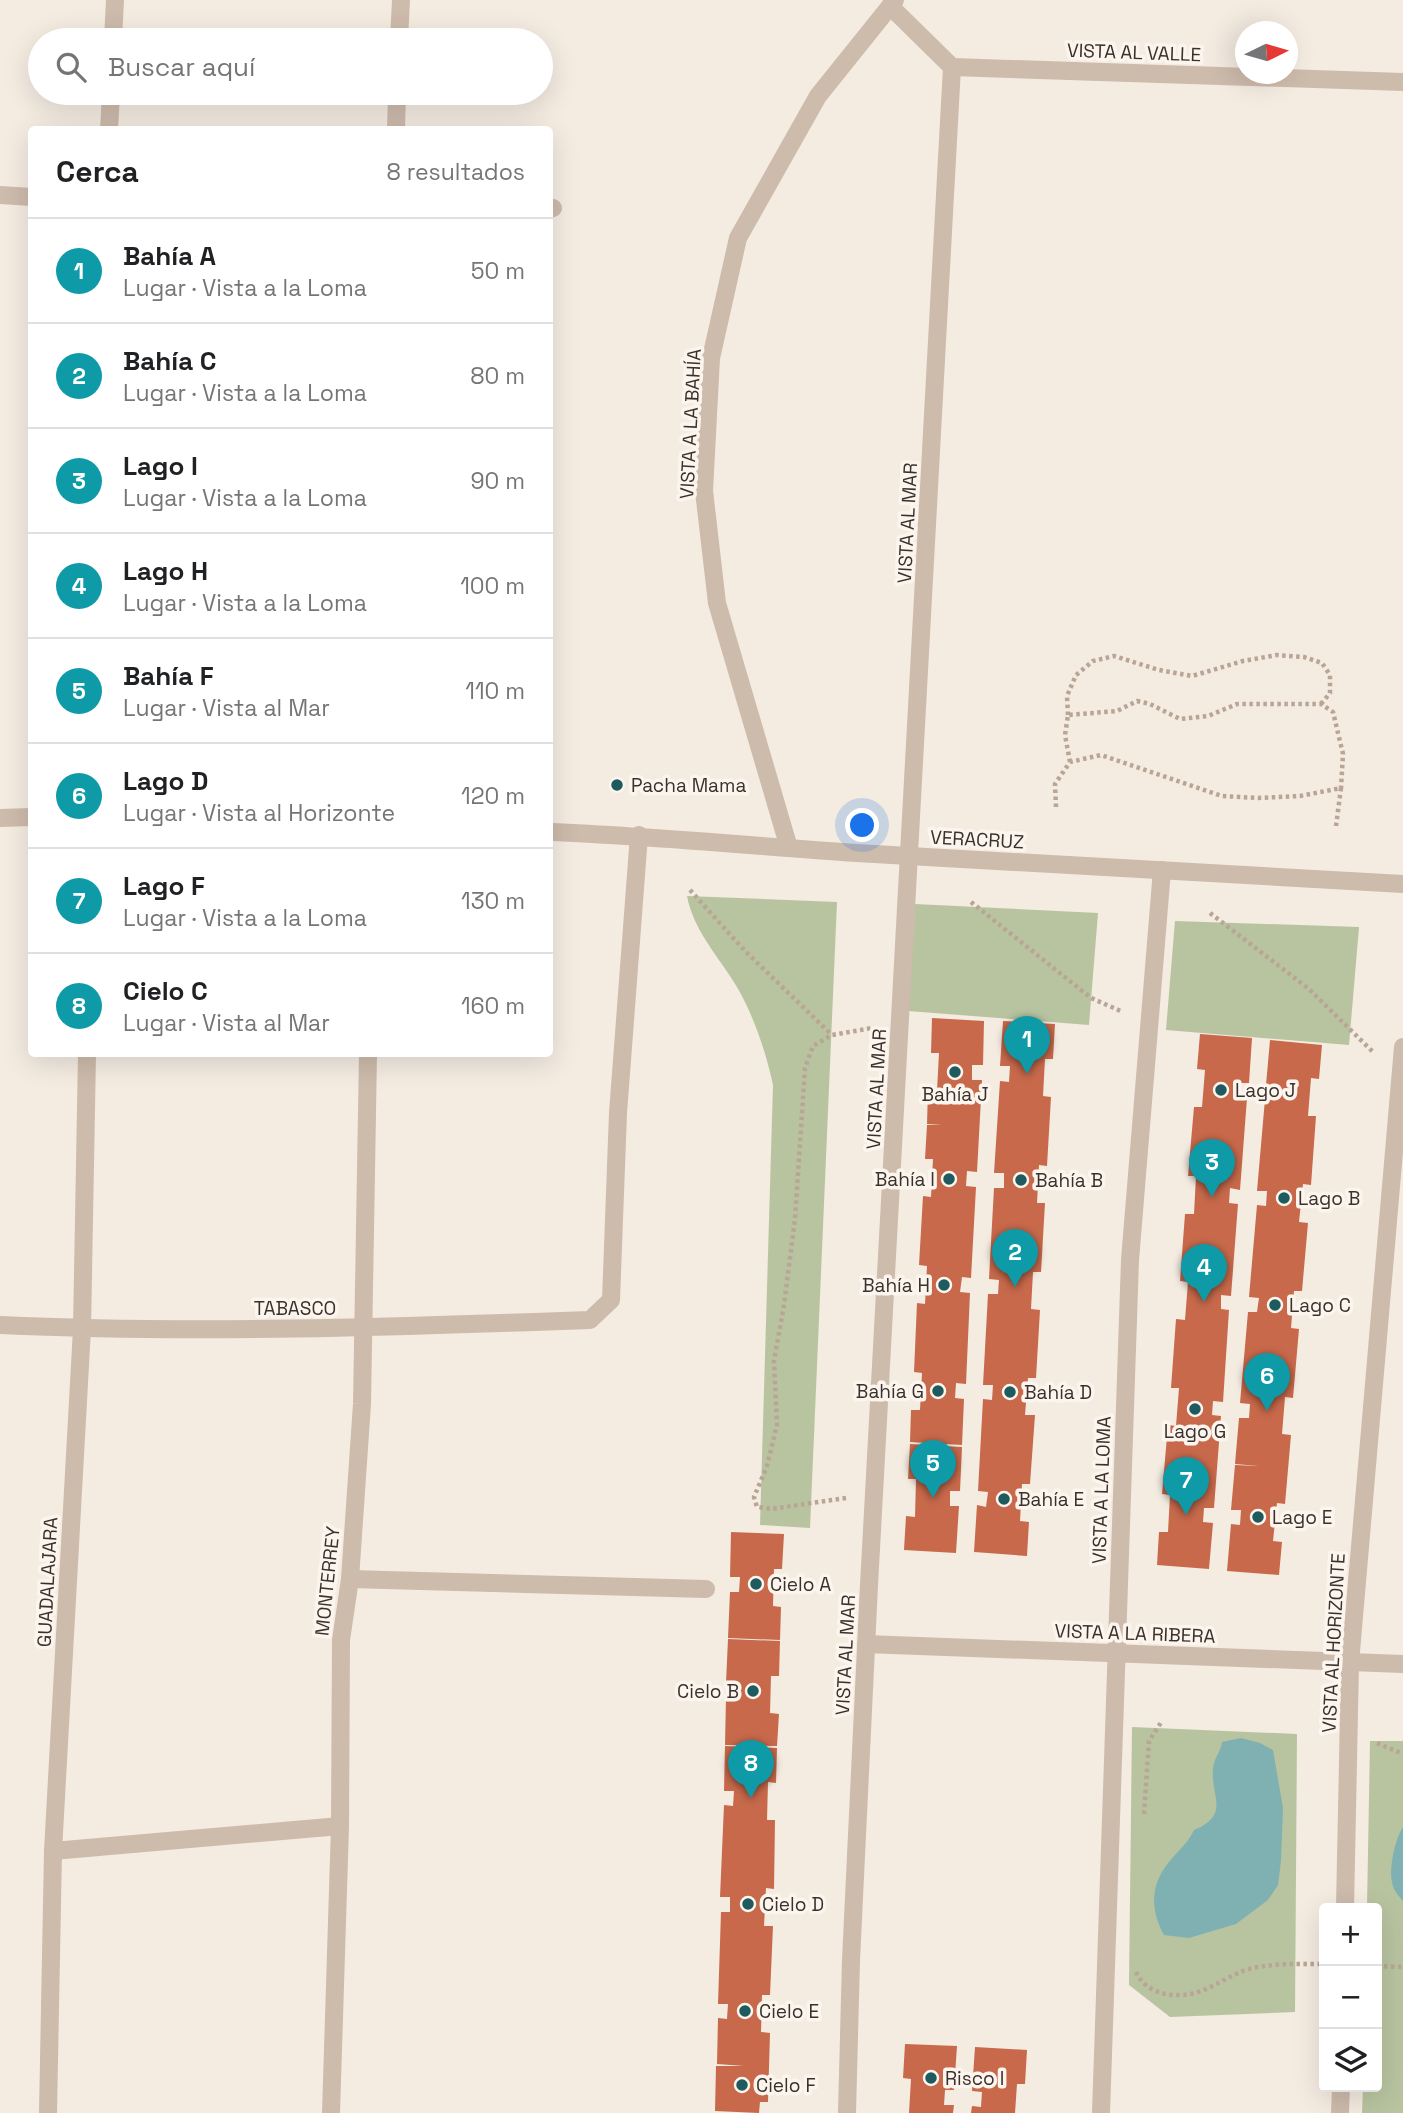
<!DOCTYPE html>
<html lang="es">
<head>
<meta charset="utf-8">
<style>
	:root { --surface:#fff; --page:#f6f6f6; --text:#202124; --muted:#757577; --line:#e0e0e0; --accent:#1a73e8 }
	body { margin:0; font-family:"Space Grotesk",sans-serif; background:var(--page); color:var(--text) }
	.controls { position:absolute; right:21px; bottom:21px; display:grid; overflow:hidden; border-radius:7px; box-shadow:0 7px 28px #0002 }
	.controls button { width:63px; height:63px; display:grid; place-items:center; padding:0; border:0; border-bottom:2px solid var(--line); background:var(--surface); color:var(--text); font:35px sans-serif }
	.compass { position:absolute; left:1235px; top:21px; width:63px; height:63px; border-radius:50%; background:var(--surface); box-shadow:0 7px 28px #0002; rotate:85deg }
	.you { position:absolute; left:863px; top:826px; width:24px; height:24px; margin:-18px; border:5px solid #fff; border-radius:50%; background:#1a73e8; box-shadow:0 0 0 10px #1a73e833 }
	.badge { display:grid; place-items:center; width:46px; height:46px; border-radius:50%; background:var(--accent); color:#fff; font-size:23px; font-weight:700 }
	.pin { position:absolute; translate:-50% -58px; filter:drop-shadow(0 2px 4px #0008) }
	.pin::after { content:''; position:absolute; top:37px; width:24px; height:21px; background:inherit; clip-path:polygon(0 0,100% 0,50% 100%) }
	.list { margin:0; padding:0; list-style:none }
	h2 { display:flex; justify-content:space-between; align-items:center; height:91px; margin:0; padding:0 28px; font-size:30px }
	h2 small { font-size:23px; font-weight:400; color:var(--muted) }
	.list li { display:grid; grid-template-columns:46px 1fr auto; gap:21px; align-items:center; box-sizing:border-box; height:105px; padding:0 28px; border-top:2px solid var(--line) }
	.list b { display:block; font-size:26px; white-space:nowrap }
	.list p { margin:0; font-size:23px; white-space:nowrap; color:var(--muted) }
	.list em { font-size:23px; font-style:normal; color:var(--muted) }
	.icon { flex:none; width:38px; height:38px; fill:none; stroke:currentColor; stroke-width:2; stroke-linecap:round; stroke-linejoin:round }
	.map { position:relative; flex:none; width:1403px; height:2113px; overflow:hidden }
	.search { position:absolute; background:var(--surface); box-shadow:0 7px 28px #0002; left:28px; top:28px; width:525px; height:77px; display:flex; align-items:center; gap:18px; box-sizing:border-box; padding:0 24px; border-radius:38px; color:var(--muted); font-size:26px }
	.panel { position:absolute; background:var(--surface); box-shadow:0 7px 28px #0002; left:28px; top:126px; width:525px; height:931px; border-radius:7px }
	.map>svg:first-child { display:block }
	.green { fill:#b8c4a0 }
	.water { fill:#7fb0b2 }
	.building { fill:#c8694b }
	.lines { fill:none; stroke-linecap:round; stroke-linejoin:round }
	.path { stroke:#b9a596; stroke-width:4.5; stroke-dasharray:3.5 3.5; stroke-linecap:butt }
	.minor { stroke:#cdbbac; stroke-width:18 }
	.poi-dot { fill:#1f5a5e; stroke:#fbf5ee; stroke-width:2.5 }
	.labels { text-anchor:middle; stroke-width:7; stroke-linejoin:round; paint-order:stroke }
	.street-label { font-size:19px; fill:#3b302b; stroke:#fbf5ee }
	.poi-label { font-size:19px; fill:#3b302b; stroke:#fbf5ee; text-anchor:start }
</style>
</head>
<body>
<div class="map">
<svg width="1403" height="2113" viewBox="0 0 1403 2113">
	<rect width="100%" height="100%" fill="#f4ebe1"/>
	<g class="green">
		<path d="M687,896l150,6 -27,626 -50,-3 13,-440c-6,-29 -17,-62 -31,-89 -17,-33 -48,-62 -55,-100z"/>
		<path d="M915,904l183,9 -9,112 -181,-14z"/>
		<path d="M1175,921l184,6 -10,118 -183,-15z"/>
		<path d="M1132,1727l165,7 -2,278 -125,5 -41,-32z"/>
		<path d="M1370,1741h33v372h-41l1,-26h14v-179h-10z"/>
	</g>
	<g class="water">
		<path d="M1241,1738l19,5 13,7 10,58 -2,53 -3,24 -10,15 -32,24 -47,14 -25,-3c-13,-23 -14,-48 2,-69 9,-13 21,-21 28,-36 40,-17 13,-36 20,-67 2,-7 7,-13 8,-21z"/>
		<path d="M1403,1827v74c-5,-6 -10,-11 -11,-19 -3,-15 3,-43 11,-55z"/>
	</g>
	<g class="building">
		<path d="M932,1018l52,3 -1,44h-11v15h10l-5,92 -10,-1 -1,15 10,1 -5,91 -9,-1 -2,15 10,1 -4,91 -10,-1 -1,15 9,1 -2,46 -52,-3 1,-32h9l2,-37 -8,-1 3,-69 8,1 2,-38 -8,-1 4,-69 8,1 2,-38h-8l2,-34h15l-15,-1 1,-34 9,1 2,-38h-8z"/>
		<path d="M1003,1021l52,3 -2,35h-8l-2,37 8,1 -4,69 -8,-1 -2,38h8l-4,69h-8l-2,37 9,1 -4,68h-8l-3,37h10l-5,69h-8l-2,37 9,1 -2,34 -53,-4 3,-47 9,2 2,-15 -10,-1 5,-92 9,1 1,-15h-10l5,-91h10l1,-14 -10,-1 5,-91h10v-15h-10l6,-92 9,1 1,-16h-10z"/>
		<path d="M1200,1034l52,4 -3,45h-10l-1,14 9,1 -7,92 -10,-2 -1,15 9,1 -7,92 -10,-1v14l8,1 -6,92 -10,-1 -1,14 9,1 -7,92h-10l-1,14 10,1 -4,46 -52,-4 2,-33h9l2,-37 -8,-1 6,-69 8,1 3,-38h-8l5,-69 9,1 3,-38 -8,-1 5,-67h9l2,-38h-8l6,-69h8l3,-37 -8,-1z"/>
		<path d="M1270,1040l52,5 -3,34 -8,-1 -3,38h8l-5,69 -8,-1 -4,38 9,1 -6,68h-8l-3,37 8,1 -6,69 -8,-1 -3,37 9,1 -6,69 -8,-1 -4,38 9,1 -3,33 -52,-4 4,-47 9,1 1,-15h-10l4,-45 23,1 -23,-2 4,-46h10l1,-14 -10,-1 8,-91h9l2,-14 -10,-1 8,-92 9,1 1,-15h-10l8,-92 10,1 1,-14 -10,-1z"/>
		<path d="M910,1444l52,3 -2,44h-10v15h9l-3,47 -52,-3 2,-34 9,1 1,-38h-8z"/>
		<path d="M731,1532l53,2 -2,35h-8l-1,37 8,1 -1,33 -52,-2 2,-46h9l1,-15h-10z"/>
		<path d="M728,1639l52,2 -1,35h-8l-1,37 9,1 -2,32 -52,-1 1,-47 10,1v-15l-10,-1z"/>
		<path d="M725,1746l52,2 -1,35 -8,-1 -1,38h8l-1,69 -8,-1 -2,38h9l-3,69h-8l-1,37 9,1 -2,69h-8l-1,11 -44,-2 1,-45h28l-27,-2 1,-46 9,1 1,-15h-10l3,-92h9v-15h-10l4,-92 9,1 1,-15h-10z"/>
		<path d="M905,2044l52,2 -3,44h-9l-1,15h10l-1,8h-44l2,-34 -8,-1z"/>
		<path d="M975,2047l52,3 -2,34h-8l-2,29h-44l1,-7 9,1 1,-15 -10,-1z"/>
	</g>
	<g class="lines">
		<g class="path">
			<path d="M1068,715l-1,-19 9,-21 17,-14 21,-5 45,14 33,6 51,-15 34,-6 27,2 18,6 8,12v18l-9,11"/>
			<path d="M1070,762l-5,-27 3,-20 49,-4 20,-10 13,3 30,15 28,-3 29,-12h84l12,8 10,42 -2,34"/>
			<path d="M1056,807l-1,-23 15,-22 31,-7 121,41 36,2 42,-2 41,-8 -5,38"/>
			<path d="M690,890l55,61 87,84"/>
			<path d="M971,902l120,96 32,14"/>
			<path d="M1210,913l99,76 65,64"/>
			<path d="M846,1498l-75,11 -14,-2 -3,-10 13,-31 10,-41 -3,-64 10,-56 11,-86 10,-151 8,-22 19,-11 40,-7"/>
			<path d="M1377,1743l26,11"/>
			<path d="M1144,1814l5,-73 13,-20"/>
			<path d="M1377,1966l26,1"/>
			<path d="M1136,1972c10,23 40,27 62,20 19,-6 36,-20 55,-24 24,-5 47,-4 71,-4"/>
		</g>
		<g class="minor">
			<path d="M890,6l62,61 451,15"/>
			<path d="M113,40l2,-40"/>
			<path d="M399,40l2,-40"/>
			<path d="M109,130l2,-37"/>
			<path d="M396,130l1,-37"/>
			<path d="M0,195l32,2"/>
			<path d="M550,209l3,-1"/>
			<path d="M0,818l32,-1"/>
			<path d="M550,832c102,4 204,14 307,21 182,11 364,21 546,31"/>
			<path d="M789,848l-72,-245 -13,-112 7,-133 27,-120 80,-142 77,-96"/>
			<path d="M0,1325c197,9 394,2 590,-5l21,-20 7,-187 21,-278"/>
			<path d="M350,1579l356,10"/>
			<path d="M866,1644l537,20"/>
			<path d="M53,1851l287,-25"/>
			<path d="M1345,1908l5,-245 53,-616"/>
			<path d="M48,2113l5,-262 29,-522 5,-275"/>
			<path d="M331,2113l9,-287 1,-186 9,-61 12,-175 6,-350"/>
			<path d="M847,2113l4,-153 18,-375 83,-1518"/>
			<path d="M1101,2113l29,-853 32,-390"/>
			<path d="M1340,2113l1,-26"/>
		</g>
	</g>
	<g class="poi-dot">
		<circle cx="617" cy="785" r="7"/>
		<circle cx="955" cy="1072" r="7"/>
		<circle cx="1221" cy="1090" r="7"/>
		<circle cx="949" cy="1179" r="7"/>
		<circle cx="1021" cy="1180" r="7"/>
		<circle cx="1284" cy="1198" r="7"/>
		<circle cx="944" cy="1285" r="7"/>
		<circle cx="1275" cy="1305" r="7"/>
		<circle cx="938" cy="1391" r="7"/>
		<circle cx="1010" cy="1392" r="7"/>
		<circle cx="1195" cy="1409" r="7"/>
		<circle cx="1004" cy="1499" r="7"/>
		<circle cx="1258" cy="1517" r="7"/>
		<circle cx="756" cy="1584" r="7"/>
		<circle cx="753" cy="1691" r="7"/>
		<circle cx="748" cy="1904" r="7"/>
		<circle cx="745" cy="2011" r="7"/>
		<circle cx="931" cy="2078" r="7"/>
		<circle cx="742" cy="2085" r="7"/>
	</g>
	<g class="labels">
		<g class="street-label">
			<text transform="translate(1134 52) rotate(2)" y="7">VISTA AL VALLE</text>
			<text transform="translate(690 424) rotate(-87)" y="7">VISTA A LA BAHÍA</text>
			<text transform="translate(907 523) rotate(-87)" y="7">VISTA AL MAR</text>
			<text transform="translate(977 839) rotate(3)" y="7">VERACRUZ</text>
			<text transform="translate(876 1089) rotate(-87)" y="7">VISTA AL MAR</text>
			<text x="295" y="1315">TABASCO</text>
			<text transform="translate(1101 1490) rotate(-88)" y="7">VISTA A LA LOMA</text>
			<text transform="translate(327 1581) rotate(-84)" y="7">MONTERREY</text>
			<text transform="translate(47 1582) rotate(-87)" y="7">GUADALAJARA</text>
			<text transform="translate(1135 1633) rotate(2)" y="7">VISTA A LA RIBERA</text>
			<text transform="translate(1333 1643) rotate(-87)" y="7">VISTA AL HORIZONTE</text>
			<text transform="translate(845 1655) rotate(-87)" y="7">VISTA AL MAR</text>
		</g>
		<g class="poi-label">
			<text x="631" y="792">Pacha Mama</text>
			<text x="1235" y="1097">Lago J</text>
			<text x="955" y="1101" text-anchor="middle">Bahía J</text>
			<text x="935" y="1186" text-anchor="end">Bahía I</text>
			<text x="1035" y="1187">Bahía B</text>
			<text x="1298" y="1205">Lago B</text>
			<text x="930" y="1292" text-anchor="end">Bahía H</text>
			<text x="1289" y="1312">Lago C</text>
			<text x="924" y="1398" text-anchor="end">Bahía G</text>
			<text x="1024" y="1399">Bahía D</text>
			<text x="1195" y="1438" text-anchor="middle">Lago G</text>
			<text x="1018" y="1506">Bahía E</text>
			<text x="1272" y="1524">Lago E</text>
			<text x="770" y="1591">Cielo A</text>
			<text x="739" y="1698" text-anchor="end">Cielo B</text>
			<text x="762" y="1911">Cielo D</text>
			<text x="759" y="2018">Cielo E</text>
			<text x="945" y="2085">Risco I</text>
			<text x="756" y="2092">Cielo F</text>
		</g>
	</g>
</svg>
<div class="controls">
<button>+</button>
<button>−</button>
<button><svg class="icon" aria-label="layers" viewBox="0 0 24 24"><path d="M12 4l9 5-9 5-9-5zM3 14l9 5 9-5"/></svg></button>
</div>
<svg class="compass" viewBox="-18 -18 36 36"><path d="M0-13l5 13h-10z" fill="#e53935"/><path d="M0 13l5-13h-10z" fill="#757577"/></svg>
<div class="you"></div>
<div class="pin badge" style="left:1027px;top:1074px;background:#0f9aa8">1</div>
<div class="pin badge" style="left:1015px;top:1287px;background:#0f9aa8">2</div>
<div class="pin badge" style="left:1212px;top:1197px;background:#0f9aa8">3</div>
<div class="pin badge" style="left:1204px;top:1302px;background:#0f9aa8">4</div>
<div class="pin badge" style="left:933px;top:1498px;background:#0f9aa8">5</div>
<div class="pin badge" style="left:1267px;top:1411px;background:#0f9aa8">6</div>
<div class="pin badge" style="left:1186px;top:1515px;background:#0f9aa8">7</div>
<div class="pin badge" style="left:751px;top:1798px;background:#0f9aa8">8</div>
<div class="search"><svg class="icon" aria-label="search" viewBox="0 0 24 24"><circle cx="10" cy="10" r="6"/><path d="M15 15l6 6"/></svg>Buscar aquí</div>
<section class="panel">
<h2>Cerca<small>8 resultados</small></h2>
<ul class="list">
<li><span class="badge" style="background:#0f9aa8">1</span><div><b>Bahía A</b><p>Lugar · Vista a la Loma</p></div><em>50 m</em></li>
<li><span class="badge" style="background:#0f9aa8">2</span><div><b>Bahía C</b><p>Lugar · Vista a la Loma</p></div><em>80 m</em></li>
<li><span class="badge" style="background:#0f9aa8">3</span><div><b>Lago I</b><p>Lugar · Vista a la Loma</p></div><em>90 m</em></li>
<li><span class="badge" style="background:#0f9aa8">4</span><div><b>Lago H</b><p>Lugar · Vista a la Loma</p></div><em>100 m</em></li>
<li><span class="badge" style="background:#0f9aa8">5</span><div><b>Bahía F</b><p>Lugar · Vista al Mar</p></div><em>110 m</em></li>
<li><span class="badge" style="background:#0f9aa8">6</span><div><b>Lago D</b><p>Lugar · Vista al Horizonte</p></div><em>120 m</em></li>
<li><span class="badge" style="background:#0f9aa8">7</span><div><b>Lago F</b><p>Lugar · Vista a la Loma</p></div><em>130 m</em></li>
<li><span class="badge" style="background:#0f9aa8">8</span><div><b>Cielo C</b><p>Lugar · Vista al Mar</p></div><em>160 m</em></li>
</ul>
</section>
</div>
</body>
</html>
